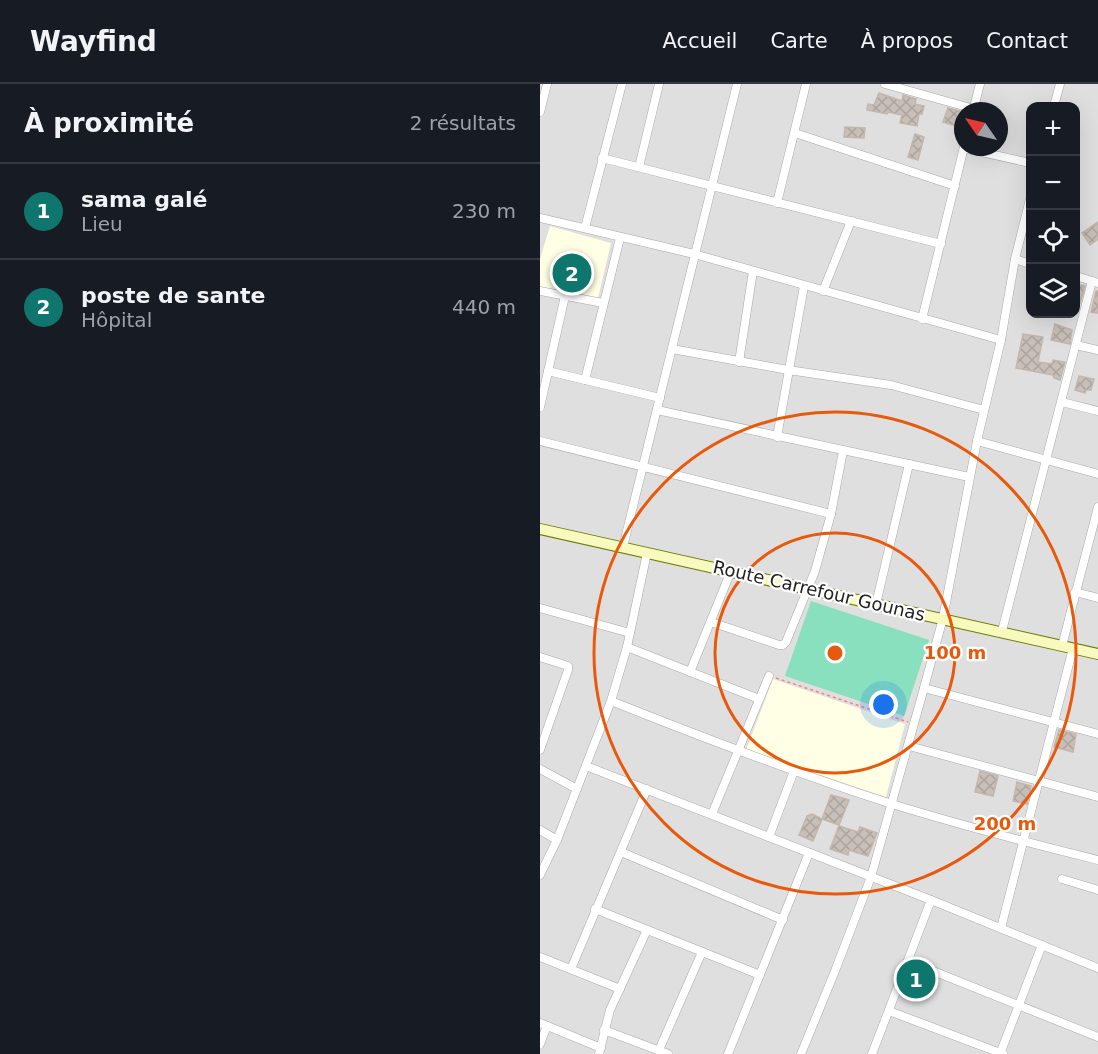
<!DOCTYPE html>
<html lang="fr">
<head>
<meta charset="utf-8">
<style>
	:root { --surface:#171b24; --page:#242831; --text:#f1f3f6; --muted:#9ea1a6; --line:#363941; --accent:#0f766e }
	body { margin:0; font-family:"DejaVu Sans",sans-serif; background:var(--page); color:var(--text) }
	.controls { position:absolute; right:18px; top:18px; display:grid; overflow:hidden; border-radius:12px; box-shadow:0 6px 24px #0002 }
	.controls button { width:54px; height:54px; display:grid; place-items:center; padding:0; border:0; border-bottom:2px solid var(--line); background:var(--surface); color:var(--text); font:30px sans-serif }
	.compass { position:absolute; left:414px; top:18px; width:54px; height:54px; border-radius:50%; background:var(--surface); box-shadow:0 6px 24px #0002; rotate:304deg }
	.you { position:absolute; left:344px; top:621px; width:21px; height:21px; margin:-15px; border:4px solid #fff; border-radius:50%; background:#1a73e8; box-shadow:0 0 0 9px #1a73e833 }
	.badge { display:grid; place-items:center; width:39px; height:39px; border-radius:50%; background:var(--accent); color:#fff; font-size:20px; font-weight:700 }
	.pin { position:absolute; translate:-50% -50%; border:3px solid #fff; box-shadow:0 2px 6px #0006 }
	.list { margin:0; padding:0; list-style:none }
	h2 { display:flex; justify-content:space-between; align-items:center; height:78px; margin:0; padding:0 24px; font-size:26px }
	h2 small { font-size:20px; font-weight:400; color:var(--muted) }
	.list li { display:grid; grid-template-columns:39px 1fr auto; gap:18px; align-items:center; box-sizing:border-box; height:96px; padding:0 24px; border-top:2px solid var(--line) }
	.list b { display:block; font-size:22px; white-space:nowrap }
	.list p { margin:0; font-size:20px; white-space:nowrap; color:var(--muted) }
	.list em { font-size:20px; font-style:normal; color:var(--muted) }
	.icon { flex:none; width:33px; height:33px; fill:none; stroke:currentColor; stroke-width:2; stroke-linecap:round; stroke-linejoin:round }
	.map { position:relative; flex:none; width:558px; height:970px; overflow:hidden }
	header { display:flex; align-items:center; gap:36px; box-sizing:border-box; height:84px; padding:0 30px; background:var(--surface); border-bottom:2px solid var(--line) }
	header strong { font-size:28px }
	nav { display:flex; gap:33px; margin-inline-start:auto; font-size:21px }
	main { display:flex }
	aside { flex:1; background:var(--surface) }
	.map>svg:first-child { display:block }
	.residential { fill:#e0dfdf; fill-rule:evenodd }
	.education { fill:#ffffe5 }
	.pitch { fill:#88e0be }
	.building { fill:url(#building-cross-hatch); stroke:#c4b6ab; stroke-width:1.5 }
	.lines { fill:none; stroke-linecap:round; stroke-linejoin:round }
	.minor-casing { stroke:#a9a9a9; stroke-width:9 }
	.secondary-casing { stroke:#707d05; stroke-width:12 }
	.path { stroke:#fa8072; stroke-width:1.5; stroke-dasharray:3 3; stroke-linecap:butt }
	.minor { stroke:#fff; stroke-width:8 }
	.secondary { stroke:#f7fabf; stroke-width:10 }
	.ring { fill:none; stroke:#e8590c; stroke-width:3 }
	.labels { text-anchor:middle; stroke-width:4.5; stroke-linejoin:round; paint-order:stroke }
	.street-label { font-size:18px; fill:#222; stroke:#fff }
	.centre { fill:#e8590c; stroke:#fff; stroke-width:3 }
	.ring-label { font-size:18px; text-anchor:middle; font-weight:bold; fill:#e8590c; stroke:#fff; stroke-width:4.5; stroke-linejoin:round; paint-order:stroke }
</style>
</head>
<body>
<header>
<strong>Wayfind</strong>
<nav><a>Accueil</a><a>Carte</a><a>À propos</a><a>Contact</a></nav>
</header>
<main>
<aside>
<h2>À proximité<small>2 résultats</small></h2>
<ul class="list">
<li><span class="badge">1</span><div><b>sama galé</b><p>Lieu</p></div><em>230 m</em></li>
<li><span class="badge">2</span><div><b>poste de sante</b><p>Hôpital</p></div><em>440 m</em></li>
</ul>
</aside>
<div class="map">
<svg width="558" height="970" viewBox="0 0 558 970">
	<defs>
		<pattern id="building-cross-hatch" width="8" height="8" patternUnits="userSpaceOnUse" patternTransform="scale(1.5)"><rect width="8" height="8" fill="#c7bfb8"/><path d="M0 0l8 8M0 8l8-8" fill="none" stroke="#aba49e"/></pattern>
	</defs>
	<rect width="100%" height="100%" fill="#f2efe9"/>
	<path class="residential" d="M0,0h558v970h-558zM490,22h46v208h-46zM423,27h36v36h-36z"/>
	<g class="education">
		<path d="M10,142l61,17 -13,55 -58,-11v-28z"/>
		<path d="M233,595l132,45 -19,73 -140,-47z"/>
	</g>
	<path class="pitch" d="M271,517l118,39 -25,76 -119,-40z"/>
	<g class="building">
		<path d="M339,9l23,8 1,-6 13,4 -1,5 9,2 -2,8h-3l-2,12 -17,-3 2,-8 -14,-3 -1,2 -20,-4 1,-6 6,1z"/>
		<path d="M408,24l15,4 -3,15 -17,-5z"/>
		<path d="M305,43l20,1 -1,10 -20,-1z"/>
		<path d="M375,50l9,3 -6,23 -10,-3z"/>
		<path d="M558,138v17l-8,6 -8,-12z"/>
		<path d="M536,200l9,2 -5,17 -4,-1z"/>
		<path d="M556,207h2v22l-7,-1z"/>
		<path d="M515,240l17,6 -2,14 -19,-4z"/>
		<path d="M483,250l20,3 -5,25 14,2 1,-4 12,2 -5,18 -6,-2 -1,-3 -37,-7z"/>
		<path d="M539,292l15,3 -3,11h-5l-1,3 -10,-3z"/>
		<path d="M519,646l17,4 -3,18 -19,-5z"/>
		<path d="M440,687l18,5 -5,20 -18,-4z"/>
		<path d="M477,698l14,4 -4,18 -14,-3z"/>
		<path d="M291,711l18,5 -10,25 -17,-6z"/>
		<path d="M272,730l10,5 -9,22 -14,-6 8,-19z"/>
		<path d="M299,742l19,6 2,-5 17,6 -9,23 -19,-6 -1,5 -18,-6z"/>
		<path d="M374,887l8,3 -5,14 -9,-3z"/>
	</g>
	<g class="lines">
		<defs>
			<g id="minor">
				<path d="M345,0l89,25"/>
				<path d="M514,22l6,-22"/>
				<path d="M433,27l7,-27"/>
				<path d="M0,28l7,-28"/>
				<path d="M255,49l160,53"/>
				<path d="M424,64l66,15"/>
				<path d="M62,74l339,86"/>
				<path d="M99,83l20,-83"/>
				<path d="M237,119l29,-119"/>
				<path d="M0,134l154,36 307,86"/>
				<path d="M45,144l37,-144"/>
				<path d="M475,175l15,5"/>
				<path d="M536,192l22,7"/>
				<path d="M0,207l63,12"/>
				<path d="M283,207l28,-70"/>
				<path d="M382,235l42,-172"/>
				<path d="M536,261l22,5"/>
				<path d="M132,265l116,21 103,15 93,25"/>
				<path d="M199,278l14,-91"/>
				<path d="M8,287l112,27"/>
				<path d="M45,296l35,-142"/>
				<path d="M522,318l36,9"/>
				<path d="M0,323l25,-111"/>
				<path d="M117,326l312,67"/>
				<path d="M237,353l27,-151"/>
				<path d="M0,357l291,73"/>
				<path d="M437,357l121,33"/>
				<path d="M83,463l114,-463"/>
				<path d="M535,508l23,6"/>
				<path d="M336,520l33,-140"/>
				<path d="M0,524l90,25"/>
				<path d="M171,538l68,23h4l3,-3 29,-71 16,-57 12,-63"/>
				<path d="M462,547l90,-350"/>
				<path d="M522,562l36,-139"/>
				<path d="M87,563l132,52"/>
				<path d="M0,573l28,9v4l-28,80"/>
				<path d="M150,588l41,-101"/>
				<path d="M384,604l174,46"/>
				<path d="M71,617c93,37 186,73 281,103 68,21 137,39 206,56"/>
				<path d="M369,662l189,51"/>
				<path d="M46,682l345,134 167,68"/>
				<path d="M0,685l37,20"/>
				<path d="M172,730l57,-138"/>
				<path d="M0,746l17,10"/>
				<path d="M229,753l25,-66"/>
				<path d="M81,768l162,68"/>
				<path d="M0,791l17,-35 54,-139 16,-54 20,-94"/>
				<path d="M522,795l36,11"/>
				<path d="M55,825l165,66"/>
				<path d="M461,844l72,-280"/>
				<path d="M0,873l80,32"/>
				<path d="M368,877l190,76"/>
				<path d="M31,885l76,-180"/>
				<path d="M349,927l114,43"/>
				<path d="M0,939l61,25"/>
				<path d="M64,946l64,24"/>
				<path d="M0,960l7,-18"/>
				<path d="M119,966l43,-98"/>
				<path d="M59,970l11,-44 37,-80"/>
				<path d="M188,970l81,-201"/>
				<path d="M261,970l34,-83 36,-94 53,-189 19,-70 34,-177 24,-101 14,-81 15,-60"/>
				<path d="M332,970l59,-154"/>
				<path d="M460,970l42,-109"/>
			</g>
			<path id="secondary" d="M0,445l558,125"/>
		</defs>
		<use href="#minor" class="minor-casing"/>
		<use href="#secondary" class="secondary-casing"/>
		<path class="path" d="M236,594l132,44"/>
		<use href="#minor" class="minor"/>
		<use href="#secondary" class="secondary"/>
	</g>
	<g class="ring">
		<circle cx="295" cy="569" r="120"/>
		<circle cx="295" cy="569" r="241"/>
	</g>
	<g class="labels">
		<g class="street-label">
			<text transform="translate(279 507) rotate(13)" y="6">Route Carrefour Gounas</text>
		</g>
	</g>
	<circle cx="295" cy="569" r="9" class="centre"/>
	<g class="ring-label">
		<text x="415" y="575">100 m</text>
		<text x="465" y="746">200 m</text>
	</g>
</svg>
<div class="controls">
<button>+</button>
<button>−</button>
<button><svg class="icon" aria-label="locate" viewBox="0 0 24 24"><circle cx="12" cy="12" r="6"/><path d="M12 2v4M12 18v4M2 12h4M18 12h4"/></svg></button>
<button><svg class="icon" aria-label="layers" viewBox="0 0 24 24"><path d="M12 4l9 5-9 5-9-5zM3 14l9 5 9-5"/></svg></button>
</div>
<svg class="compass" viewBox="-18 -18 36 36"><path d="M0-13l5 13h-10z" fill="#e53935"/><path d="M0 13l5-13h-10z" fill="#9ea1a6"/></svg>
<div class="you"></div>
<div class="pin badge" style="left:376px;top:895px">1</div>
<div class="pin badge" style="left:32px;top:189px">2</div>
</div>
</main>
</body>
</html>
